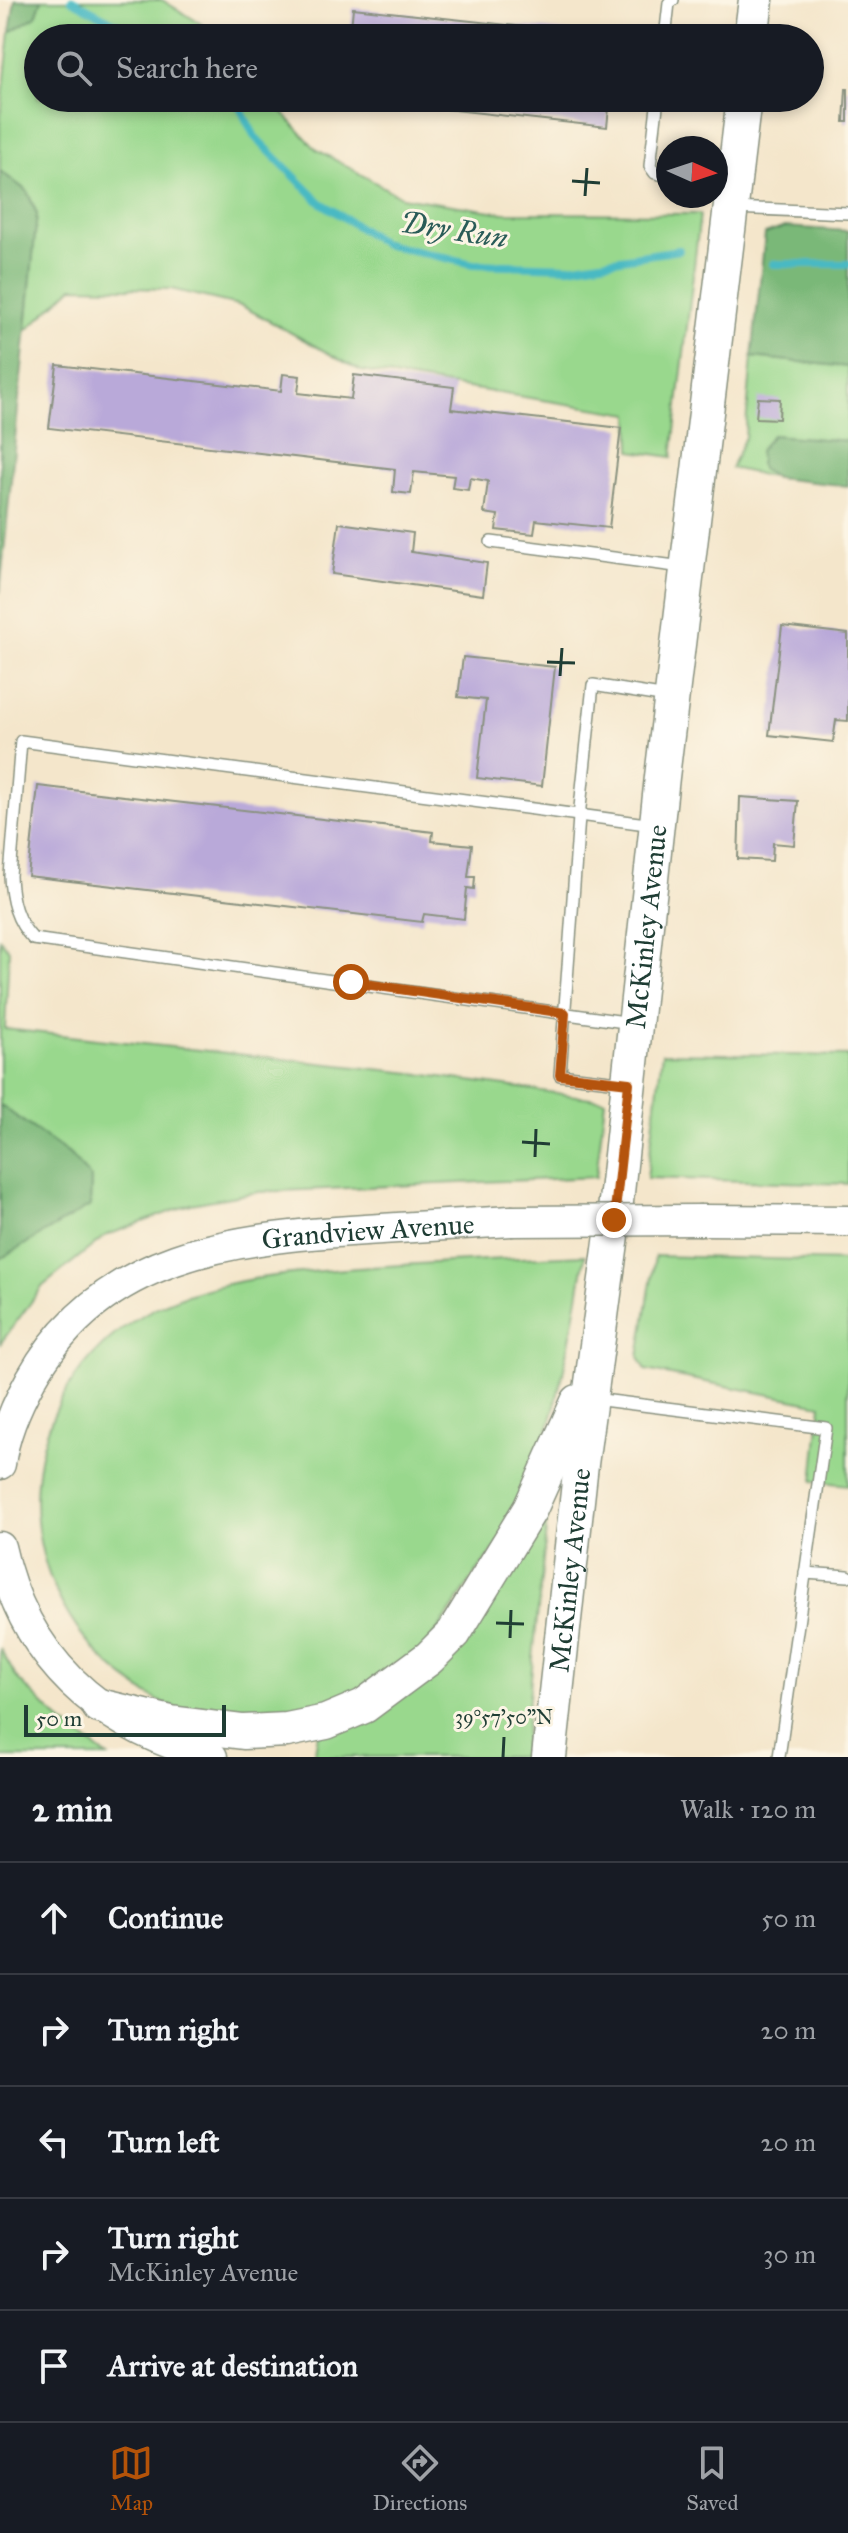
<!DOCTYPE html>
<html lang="en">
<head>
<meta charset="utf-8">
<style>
	:root { --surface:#171b24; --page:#20242c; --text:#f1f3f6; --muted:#9ea1a6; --line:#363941; --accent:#b45309 }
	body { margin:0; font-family:"IM FELL Great Primer",serif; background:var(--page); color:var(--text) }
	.compass { position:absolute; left:656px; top:136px; width:72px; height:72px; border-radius:50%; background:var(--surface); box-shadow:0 4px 12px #0003; rotate:93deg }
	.scale { position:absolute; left:24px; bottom:20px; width:202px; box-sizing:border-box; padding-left:8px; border:4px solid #1f3d34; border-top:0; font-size:22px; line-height:28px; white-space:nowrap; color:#1f3d34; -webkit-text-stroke:6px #fcf5e5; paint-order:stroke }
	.stop { position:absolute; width:24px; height:24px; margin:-18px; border:6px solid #b45309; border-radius:50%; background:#fff }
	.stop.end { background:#b45309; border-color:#fff; box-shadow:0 2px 8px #0008 }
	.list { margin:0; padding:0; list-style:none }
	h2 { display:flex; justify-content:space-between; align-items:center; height:104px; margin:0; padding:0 32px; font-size:34px }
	h2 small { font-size:26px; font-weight:400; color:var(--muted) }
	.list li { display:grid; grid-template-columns:52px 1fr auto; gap:24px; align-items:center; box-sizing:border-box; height:112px; padding:0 32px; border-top:2px solid var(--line) }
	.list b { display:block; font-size:30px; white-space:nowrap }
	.list p { margin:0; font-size:26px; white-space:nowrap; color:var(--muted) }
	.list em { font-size:26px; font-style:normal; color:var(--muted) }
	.icon { flex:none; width:44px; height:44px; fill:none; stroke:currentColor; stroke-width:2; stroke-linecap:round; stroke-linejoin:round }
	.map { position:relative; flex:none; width:848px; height:1757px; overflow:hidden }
	.search { position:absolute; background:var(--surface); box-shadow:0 4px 12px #0003; left:24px; right:24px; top:24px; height:88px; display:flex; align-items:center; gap:20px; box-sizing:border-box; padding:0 28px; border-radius:44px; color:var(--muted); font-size:30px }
	.sheet { height:664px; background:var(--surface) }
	nav { display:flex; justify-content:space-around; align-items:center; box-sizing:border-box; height:112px; border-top:2px solid var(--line); background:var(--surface); font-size:22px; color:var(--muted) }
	nav a { display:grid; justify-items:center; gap:4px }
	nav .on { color:var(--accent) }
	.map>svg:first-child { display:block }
	.green { fill:#99d88d; stroke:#5c8a60; stroke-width:2 }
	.forest { fill:#7ab878; stroke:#4c7a56; stroke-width:2 }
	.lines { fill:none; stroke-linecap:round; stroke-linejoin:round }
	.stream { stroke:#4ab9c3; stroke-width:8 }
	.building { fill:#b9a9d9 }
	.service-casing { stroke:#8a9280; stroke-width:14 }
	.secondary-casing { stroke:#8a9280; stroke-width:33 }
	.primary-casing { stroke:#8a9280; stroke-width:37 }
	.service { stroke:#fff; stroke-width:11 }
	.secondary { stroke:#fff; stroke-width:30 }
	.primary { stroke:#fff; stroke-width:34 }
	.secondary-bridge-casing { stroke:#8a9280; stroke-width:33; stroke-linecap:butt }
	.secondary-bridge { stroke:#fff; stroke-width:30 }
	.route { stroke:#b45309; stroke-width:10 }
	.ticks { fill:none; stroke:#1f3d34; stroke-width:3 }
	.labels { text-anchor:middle; stroke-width:6; stroke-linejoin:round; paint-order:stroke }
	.street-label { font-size:28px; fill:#1f3d34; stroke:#fcf5e5 }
	.water-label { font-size:30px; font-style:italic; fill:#2a5c58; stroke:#fcf5e5 }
	.ticks-label { font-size:20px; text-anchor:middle; fill:#1f3d34; stroke:#fcf5e5; stroke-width:6; stroke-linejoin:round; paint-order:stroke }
</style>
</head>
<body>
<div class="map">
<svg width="848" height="1757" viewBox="0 0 848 1757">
	<rect width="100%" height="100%" fill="#fcf5e5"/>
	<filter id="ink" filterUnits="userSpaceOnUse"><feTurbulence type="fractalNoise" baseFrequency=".0125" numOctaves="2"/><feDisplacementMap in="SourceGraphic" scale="16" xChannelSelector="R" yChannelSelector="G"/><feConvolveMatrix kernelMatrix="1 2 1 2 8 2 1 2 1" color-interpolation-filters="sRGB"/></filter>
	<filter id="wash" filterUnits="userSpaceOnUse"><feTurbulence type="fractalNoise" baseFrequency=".006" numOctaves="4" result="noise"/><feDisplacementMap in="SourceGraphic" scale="32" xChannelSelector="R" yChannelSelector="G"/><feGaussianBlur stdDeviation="1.8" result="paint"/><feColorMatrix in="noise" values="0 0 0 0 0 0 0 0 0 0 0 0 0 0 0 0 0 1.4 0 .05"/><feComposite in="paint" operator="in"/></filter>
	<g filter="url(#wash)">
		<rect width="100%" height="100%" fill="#f4e6cb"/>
		<g class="green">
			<path d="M42,0h120l41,25 12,13h-177v60h231l47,51 85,48 103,16 196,1 -28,243 -41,-6 -1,-37 -269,-43 -119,-65 -71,-17 -98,-2 -47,44 11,-117 -10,-23 -27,-20v-47l10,-92 25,-16z"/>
			<path d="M752,357l96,10v74l-76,-6 -13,16 2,17 15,10 -45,-10 14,-31z"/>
			<path d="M0,939l9,11 -4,79 407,44 193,27 -9,77 -338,15 -67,12 -86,32 -62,50 -43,58v-85l90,-53 1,-28 -22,-24 -69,-49z"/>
			<path d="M662,1053l186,3v128l-201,-6z"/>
			<path d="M585,1255c-14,87 -30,173 -66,255 -10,24 -31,46 -46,68 -16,22 -35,56 -53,74 -11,11 -28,18 -42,27 -17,10 -37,27 -56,34 -33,11 -64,7 -98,3 -15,-2 -34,-2 -49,-8 -23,-8 -43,-24 -62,-40 -113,-100 -101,-277 33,-355 64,-36 153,-40 225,-46 71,-5 143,-9 214,-12z"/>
			<path d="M655,1256l193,5v224l-35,-4 8,-76 -175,-35 -7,-13z"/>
			<path d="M539,1519l8,1 -24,237h-209l4,-23 42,-15z"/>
			<path d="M0,1648l16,29 42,42 50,38h-108z"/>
		</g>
		<g class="forest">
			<path d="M15,0h27l-6,16 -26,16z"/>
			<path d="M0,171l27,20 10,23 -37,379z"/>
			<path d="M785,227l63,4v136l-96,-10 13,-123z"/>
			<path d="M772,435l76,6v45l-72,-8 -15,-9 -2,-18z"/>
			<path d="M0,1105l69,49 22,24 -1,28 -90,53z"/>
		</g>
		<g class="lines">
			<g class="stream">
				<path d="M72,0l71,38"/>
				<path d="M235,98l20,39 65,65 64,42 89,20 96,3 110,-17"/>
				<path d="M773,264h75"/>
			</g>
		</g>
		<g id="blocks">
			<g class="building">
				<path d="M353,8l254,28v2h-257z"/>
				<path d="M846,89h2v33h-4z"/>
				<path d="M366,98h244l-3,29 -242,-27z"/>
				<path d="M57,365l224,26 2,-17 17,2 -2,17 53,6 3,-24 100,12 -3,22 170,19 -12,100 -73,-8 -2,14 -38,-4 2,-15 -14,-2 4,-32 -18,-3 -2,12 -16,-2 2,-12 -40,-4 -3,22 -18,-2 2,-23 -346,-41z"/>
				<path d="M758,398l22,1 -1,20 -23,-1z"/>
				<path d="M339,523l74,10 -2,19 76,11 -4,32 -151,-21z"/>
				<path d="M782,626l66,8v87l-12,-1 -3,22 -64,-7z"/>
				<path d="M463,657l92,10 -13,119 -65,-8 9,-78 -28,-3z"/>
				<path d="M38,786l395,46 -1,9 40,4 -4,32h7l-1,12 -7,-1 -3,31 -40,-5 -2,8 -394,-46z"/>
				<path d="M740,797l58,4 -4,44 -21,-2 -1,18 -34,-2z"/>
			</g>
		</g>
	</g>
	<g filter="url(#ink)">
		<use href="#blocks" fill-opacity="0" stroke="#8a9280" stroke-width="2"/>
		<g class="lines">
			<defs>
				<g id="service">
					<path d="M665,38l4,-35 4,-3"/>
					<path d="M658,98l-8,68 5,7 13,3"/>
					<path d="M733,208l115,5"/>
					<path d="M491,542l192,25"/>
					<path d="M632,1023l-599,-84c-17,-18 -22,-39 -23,-63l11,-135 633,84"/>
					<path d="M627,1083l-67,-8 19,-258 14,-132 74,12"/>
					<path d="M594,1399l232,29 -47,329"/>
					<path d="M805,1573l43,3"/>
				</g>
				<g id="secondary">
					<path d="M701,1220l147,1"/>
					<path id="s1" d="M0,1464c4,-31 16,-58 31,-85 71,-127 203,-141 334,-149 49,-3 98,-6 146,-9"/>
					<path d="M0,1547c25,115 102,180 212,210"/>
				</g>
				<g id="primary">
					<path d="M751,38l5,-38"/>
					<path d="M99,1706l72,17 72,9 44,-2 39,-8 38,-16 65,-48 25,-25 76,-124 48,-107"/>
					<path id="s2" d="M549,1757l32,-293 33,-244 48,-443 82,-679"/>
				</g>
			</defs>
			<use href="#service" class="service-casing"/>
			<use href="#secondary" class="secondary-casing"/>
			<use href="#primary" class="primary-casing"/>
			<use href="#service" class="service"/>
			<use href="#secondary" class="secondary"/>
			<use href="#primary" class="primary"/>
			<defs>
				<path id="secondary-bridge" d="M511,1221l190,-1"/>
			</defs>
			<use href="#secondary-bridge" class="secondary-bridge-casing"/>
			<use href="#secondary-bridge" class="secondary-bridge"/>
		</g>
	</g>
	<g class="lines" filter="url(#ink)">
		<path class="route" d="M351,982l214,31 -5,62 69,8 -15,137"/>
	</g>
	<path class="ticks" d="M572,181l28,2M585,196l2,-28M547,662l28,1M560,676l2,-28M522,1142l28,2M535,1157l1,-28M496,1623l28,1M510,1638l1,-28M503,1757l1,-20"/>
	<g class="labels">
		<g class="street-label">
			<text dy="10" stroke="none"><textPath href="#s2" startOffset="836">McKinley Avenue</textPath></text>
			<text dy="10" stroke="none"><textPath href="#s1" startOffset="478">Grandview Avenue</textPath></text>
			<text dy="10" stroke="none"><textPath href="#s2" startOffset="188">McKinley Avenue</textPath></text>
		</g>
		<g class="water-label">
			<text transform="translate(454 230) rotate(9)" y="10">Dry Run</text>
		</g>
	</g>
	<g class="ticks-label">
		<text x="504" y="1724">39°57'50"N</text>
	</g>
</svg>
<svg class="compass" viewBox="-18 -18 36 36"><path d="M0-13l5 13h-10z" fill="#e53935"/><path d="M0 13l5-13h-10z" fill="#9ea1a6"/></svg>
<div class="scale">50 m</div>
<div class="stop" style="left:351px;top:982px"></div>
<div class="stop end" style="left:614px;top:1220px"></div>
<div class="search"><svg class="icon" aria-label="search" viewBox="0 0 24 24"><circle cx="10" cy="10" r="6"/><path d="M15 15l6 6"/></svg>Search here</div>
</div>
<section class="sheet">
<h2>2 min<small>Walk · 120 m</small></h2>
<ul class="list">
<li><svg class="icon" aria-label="ahead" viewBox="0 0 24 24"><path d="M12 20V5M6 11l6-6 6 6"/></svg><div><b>Continue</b></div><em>50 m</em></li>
<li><svg class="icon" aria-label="right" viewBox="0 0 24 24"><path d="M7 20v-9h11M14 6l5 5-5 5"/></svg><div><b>Turn right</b></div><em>20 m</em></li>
<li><svg class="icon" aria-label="left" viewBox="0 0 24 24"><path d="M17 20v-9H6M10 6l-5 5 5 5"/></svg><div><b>Turn left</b></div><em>20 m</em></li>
<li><svg class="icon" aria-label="right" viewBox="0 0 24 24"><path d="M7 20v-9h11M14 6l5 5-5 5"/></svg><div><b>Turn right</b><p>McKinley Avenue</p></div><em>30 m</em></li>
<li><svg class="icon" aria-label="arrive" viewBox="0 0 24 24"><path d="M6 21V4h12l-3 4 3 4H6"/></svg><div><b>Arrive at destination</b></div></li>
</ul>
</section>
<nav>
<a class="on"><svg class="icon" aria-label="map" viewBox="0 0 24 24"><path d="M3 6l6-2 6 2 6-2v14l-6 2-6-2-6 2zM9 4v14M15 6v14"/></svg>Map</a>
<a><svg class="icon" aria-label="directions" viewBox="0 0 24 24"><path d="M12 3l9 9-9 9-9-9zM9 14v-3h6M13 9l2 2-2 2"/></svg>Directions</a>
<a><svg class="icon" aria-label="saved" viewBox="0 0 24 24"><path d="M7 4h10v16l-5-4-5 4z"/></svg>Saved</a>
</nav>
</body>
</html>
